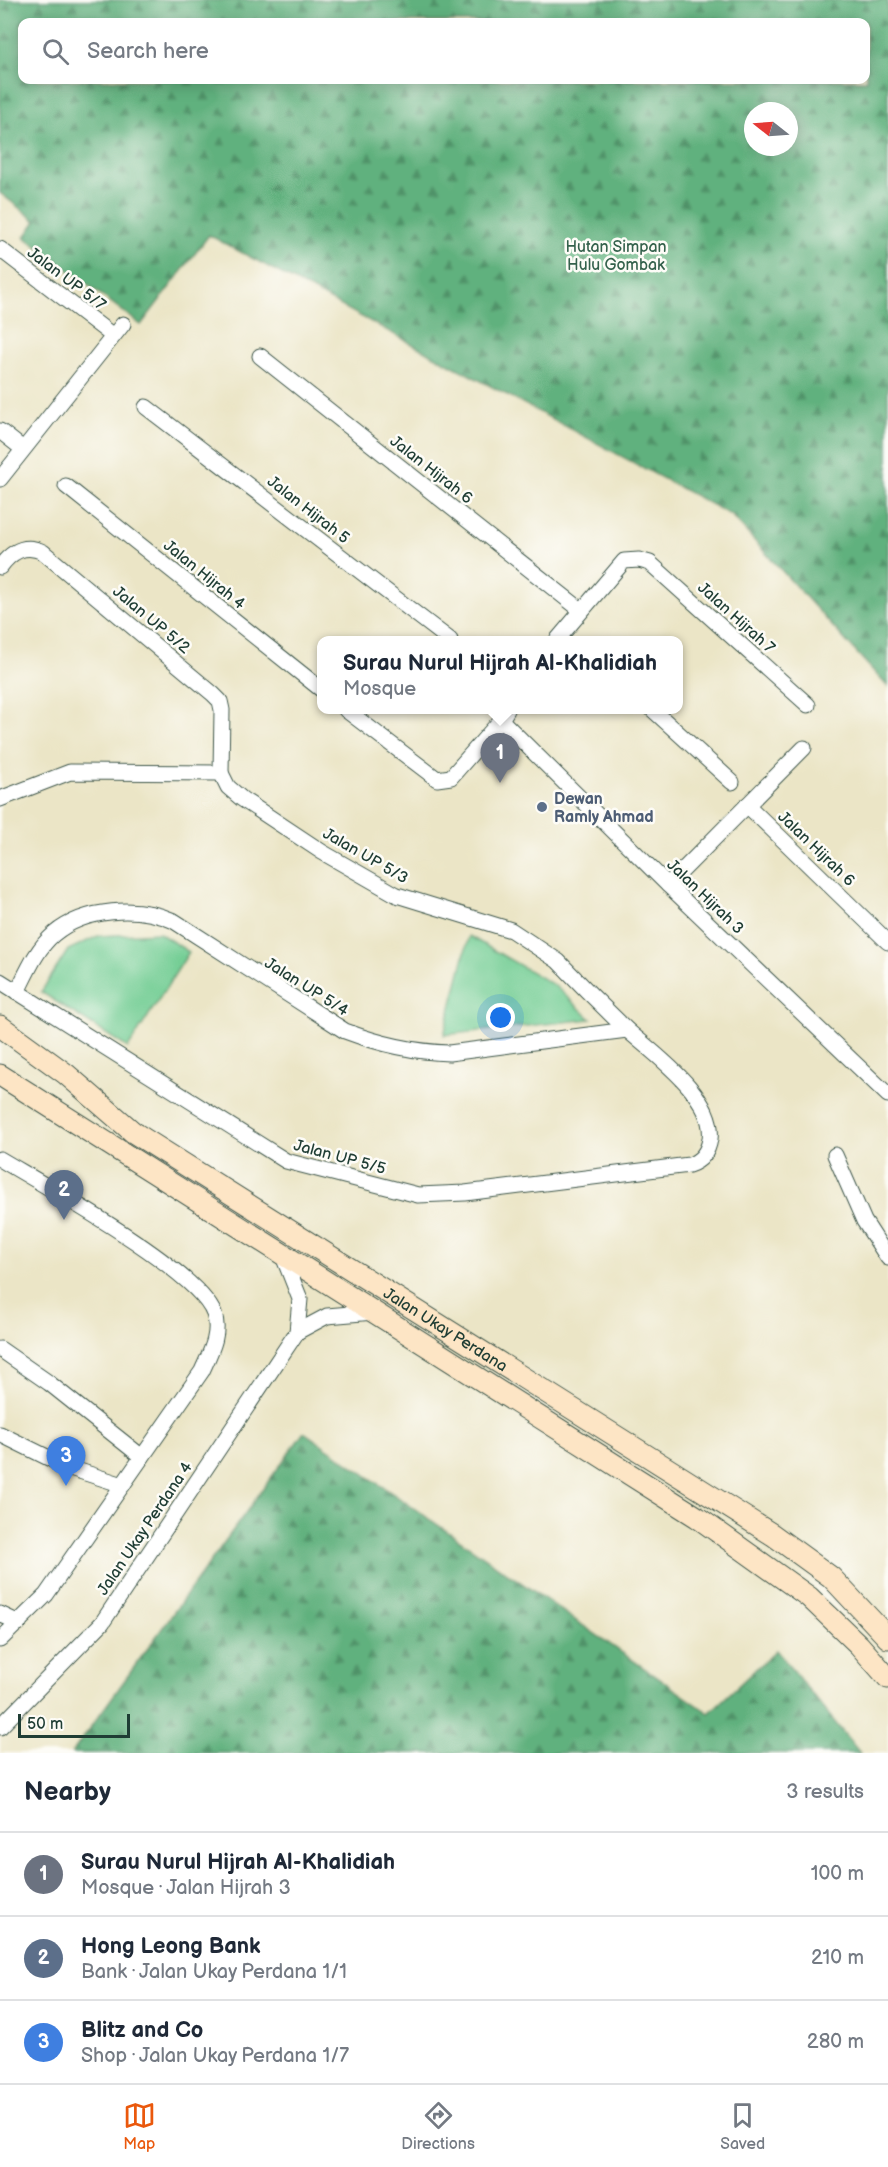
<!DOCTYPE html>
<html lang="en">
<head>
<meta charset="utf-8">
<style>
	:root { --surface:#fff; --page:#f6f6f7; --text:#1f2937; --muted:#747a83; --line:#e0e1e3; --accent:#ea580c }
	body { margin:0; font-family:"Balsamiq Sans",sans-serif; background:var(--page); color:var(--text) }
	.compass { position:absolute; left:744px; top:102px; width:54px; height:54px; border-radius:50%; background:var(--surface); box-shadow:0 3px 15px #0003; rotate:287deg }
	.scale { position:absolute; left:18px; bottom:15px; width:112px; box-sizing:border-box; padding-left:6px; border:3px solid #1f3d34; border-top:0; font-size:16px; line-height:21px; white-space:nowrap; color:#1f3d34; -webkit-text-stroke:4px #fdfcf7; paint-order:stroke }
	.you { position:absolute; left:501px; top:1018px; width:21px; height:21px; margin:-15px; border:4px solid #fff; border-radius:50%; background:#1a73e8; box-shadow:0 0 0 9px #1a73e833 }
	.badge { display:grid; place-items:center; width:39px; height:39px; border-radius:50%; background:var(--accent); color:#fff; font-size:20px; font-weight:700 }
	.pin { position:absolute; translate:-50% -50px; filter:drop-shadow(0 2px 3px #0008) }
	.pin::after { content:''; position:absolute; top:32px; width:21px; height:18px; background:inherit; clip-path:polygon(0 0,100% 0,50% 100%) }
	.popup { position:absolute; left:317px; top:636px; width:366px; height:78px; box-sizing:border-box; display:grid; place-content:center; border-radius:12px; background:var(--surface); filter:drop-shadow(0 2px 4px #0005); font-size:20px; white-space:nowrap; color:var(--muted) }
	.popup b { font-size:22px; color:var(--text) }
	.popup::after { content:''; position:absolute; left:50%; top:100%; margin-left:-12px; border:12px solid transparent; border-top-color:var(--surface) }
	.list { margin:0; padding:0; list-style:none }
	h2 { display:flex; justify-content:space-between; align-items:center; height:78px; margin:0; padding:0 24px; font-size:26px }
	h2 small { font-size:20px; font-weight:400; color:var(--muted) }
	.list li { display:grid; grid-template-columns:39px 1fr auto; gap:18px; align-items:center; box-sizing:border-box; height:84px; padding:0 24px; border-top:2px solid var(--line) }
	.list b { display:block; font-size:22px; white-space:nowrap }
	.list p { margin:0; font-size:20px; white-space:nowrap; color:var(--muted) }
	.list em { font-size:20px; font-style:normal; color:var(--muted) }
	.icon { flex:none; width:33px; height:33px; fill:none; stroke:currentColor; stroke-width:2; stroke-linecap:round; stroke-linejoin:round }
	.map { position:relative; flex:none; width:888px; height:1753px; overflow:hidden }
	.search { position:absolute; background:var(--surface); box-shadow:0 3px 15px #0003; left:18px; right:18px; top:18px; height:66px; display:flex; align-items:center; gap:15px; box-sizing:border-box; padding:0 21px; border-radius:12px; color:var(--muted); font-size:22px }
	.sheet { height:330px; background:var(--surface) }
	nav { display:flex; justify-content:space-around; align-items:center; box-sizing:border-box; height:84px; border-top:2px solid var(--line); background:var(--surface); font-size:16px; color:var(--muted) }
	nav a { display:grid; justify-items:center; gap:3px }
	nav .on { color:var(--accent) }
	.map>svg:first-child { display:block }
	.green { fill:#75ce95; stroke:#4a8664; stroke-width:1.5 }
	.forest { fill:url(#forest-firs); stroke:#407759; stroke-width:1.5; fill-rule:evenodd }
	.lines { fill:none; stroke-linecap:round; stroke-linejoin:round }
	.street-casing { stroke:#3e564a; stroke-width:17 }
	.secondary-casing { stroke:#3e564a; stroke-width:23 }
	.street { stroke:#fff; stroke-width:15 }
	.secondary { stroke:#fde5c5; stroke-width:21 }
	.service-dot { fill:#5c6f8a; stroke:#fdfcf7; stroke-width:2 }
	.labels { text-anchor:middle; stroke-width:5; stroke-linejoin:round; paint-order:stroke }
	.park-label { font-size:16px; fill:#34614c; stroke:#fdfcf7 }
	.street-label { font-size:16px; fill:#1f3d34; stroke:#fdfcf7 }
	.service-label { font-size:16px; font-weight:bold; fill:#4e5e75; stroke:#fdfcf7; text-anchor:start }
</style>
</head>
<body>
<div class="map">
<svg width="888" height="1753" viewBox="0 0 888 1753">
	<defs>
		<pattern id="forest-firs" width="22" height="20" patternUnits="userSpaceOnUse" patternTransform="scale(1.5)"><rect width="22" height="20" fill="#60b17e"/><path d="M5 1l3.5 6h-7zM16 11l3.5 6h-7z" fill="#4f9168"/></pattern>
	</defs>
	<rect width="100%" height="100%" fill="#fdfcf7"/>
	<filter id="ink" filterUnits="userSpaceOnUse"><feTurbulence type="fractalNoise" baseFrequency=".0167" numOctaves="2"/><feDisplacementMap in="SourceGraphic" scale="12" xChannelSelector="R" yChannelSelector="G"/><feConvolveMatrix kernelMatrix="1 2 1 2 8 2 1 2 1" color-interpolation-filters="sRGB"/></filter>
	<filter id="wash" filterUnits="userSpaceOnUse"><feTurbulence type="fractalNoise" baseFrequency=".008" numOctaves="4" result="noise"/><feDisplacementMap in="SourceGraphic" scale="24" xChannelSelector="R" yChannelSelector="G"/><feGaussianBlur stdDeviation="1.35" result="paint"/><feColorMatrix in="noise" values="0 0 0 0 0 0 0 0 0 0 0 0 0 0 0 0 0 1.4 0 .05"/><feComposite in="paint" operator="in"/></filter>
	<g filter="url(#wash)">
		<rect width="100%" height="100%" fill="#ebe5c6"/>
		<g class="green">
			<path d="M159,933l30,19 -61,96 -87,-56 27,-42 30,-14z"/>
			<path d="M469,936l85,49 37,34 -147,16z"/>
		</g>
		<g class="forest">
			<path d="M0,0h888v687l-157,-172 -522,-280 -68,90 -116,-88 11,-16 -36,-28zM22,22h844v58h-844zM753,111h36v36h-36z"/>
			<path d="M304,1432l405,281 67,-63 84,103h-788z"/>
		</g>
	</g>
	<g filter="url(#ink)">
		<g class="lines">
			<defs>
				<g id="street">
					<path d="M0,249l113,87"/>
					<path d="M260,356l321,254"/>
					<path d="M146,407l304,233"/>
					<path d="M0,431l23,18"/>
					<path d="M0,479l123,-155"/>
					<path d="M66,486l256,204"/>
					<path d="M0,567c11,-15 25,-24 43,-15l170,142 7,7 2,9 -1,63"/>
					<path d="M557,640l67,-79 15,-1 11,3 158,142"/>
					<path d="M346,710l91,69 14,-2 50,-57 6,-10"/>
					<path d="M653,710l79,72"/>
					<path d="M501,720l167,165 220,210"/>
					<path d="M0,799l70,-27 151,1 7,14 14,12 80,53 75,43 114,35 47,31c22,23 45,46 68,68 28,25 90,68 84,110 -2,13 -9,22 -21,26l-224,28 -47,2 -132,-34 -286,-180"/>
					<path d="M747,805l141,137"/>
					<path d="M668,885l136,-137"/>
					<path d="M17,992c10,-20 20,-44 37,-58 31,-26 84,-29 120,-13l171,110c32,12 69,21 104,22l178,-23"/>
					<path d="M835,1155l29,66 24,37"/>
					<path d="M0,1159c45,27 198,111 214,155 7,20 -4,39 -12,57l-156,224 -46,45"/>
					<path d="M297,1332l30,-16 47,-4"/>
					<path d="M0,1349l49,34 93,74"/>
					<path d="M0,1434l67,33 56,18"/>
					<path d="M0,1614l19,9"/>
					<path d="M0,1727l102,-104 195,-291 3,-33 -17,-43"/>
				</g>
				<g id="secondary">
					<path id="s1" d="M0,1026l66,48 67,58 640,403 58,42 57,61"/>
					<path d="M0,1075l697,442 112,80 50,48 29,33"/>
				</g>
			</defs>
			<use href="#street" class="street-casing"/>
			<use href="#secondary" class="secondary-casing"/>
			<use href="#street" class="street"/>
			<use href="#secondary" class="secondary"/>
		</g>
	</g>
	<circle class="service-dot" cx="542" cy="807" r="6"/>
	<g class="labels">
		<g class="park-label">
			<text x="616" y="252">Hutan Simpan<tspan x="616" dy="18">Hulu Gombak</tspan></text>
		</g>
		<g class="street-label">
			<text transform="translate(67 278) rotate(37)" y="6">Jalan UP 5/7</text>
			<text transform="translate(432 469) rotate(38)" y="6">Jalan Hijrah 6</text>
			<text transform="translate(309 509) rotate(38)" y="6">Jalan Hijrah 5</text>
			<text transform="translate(205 574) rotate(39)" y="6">Jalan Hijrah 4</text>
			<text transform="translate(737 617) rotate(42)" y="6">Jalan Hijrah 7</text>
			<text transform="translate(152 619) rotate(40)" y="6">Jalan UP 5/2</text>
			<text transform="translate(817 848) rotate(44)" y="6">Jalan Hijrah 6</text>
			<text transform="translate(366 855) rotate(30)" y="6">Jalan UP 5/3</text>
			<text transform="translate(706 896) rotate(44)" y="6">Jalan Hijrah 3</text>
			<text transform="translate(307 986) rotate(32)" y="6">Jalan UP 5/4</text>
			<text transform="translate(340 1156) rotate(15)" y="6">Jalan UP 5/5</text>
			<text dy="6" stroke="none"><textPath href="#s1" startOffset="540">Jalan Ukay Perdana</textPath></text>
			<text transform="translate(144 1528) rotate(-56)" y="6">Jalan Ukay Perdana 4</text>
		</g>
		<g class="service-label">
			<text x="554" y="804">Dewan<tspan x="554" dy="18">Ramly Ahmad</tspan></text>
		</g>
	</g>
</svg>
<svg class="compass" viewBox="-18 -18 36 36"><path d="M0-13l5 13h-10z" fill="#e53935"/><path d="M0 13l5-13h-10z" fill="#747a83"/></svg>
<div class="scale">50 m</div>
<div class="you"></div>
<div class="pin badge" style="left:500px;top:783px;background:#6b7280">1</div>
<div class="popup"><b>Surau Nurul Hijrah Al-Khalidiah</b>Mosque</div>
<div class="pin badge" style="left:64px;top:1220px;background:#5c6f8a">2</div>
<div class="pin badge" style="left:66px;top:1486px;background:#3f7fe0">3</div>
<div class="search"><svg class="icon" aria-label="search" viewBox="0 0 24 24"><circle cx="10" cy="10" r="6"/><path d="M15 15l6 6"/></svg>Search here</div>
</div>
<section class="sheet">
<h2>Nearby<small>3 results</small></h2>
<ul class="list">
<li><span class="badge" style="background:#6b7280">1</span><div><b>Surau Nurul Hijrah Al-Khalidiah</b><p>Mosque · Jalan Hijrah 3</p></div><em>100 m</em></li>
<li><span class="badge" style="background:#5c6f8a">2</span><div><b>Hong Leong Bank</b><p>Bank · Jalan Ukay Perdana 1/1</p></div><em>210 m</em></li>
<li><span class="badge" style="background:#3f7fe0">3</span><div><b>Blitz and Co</b><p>Shop · Jalan Ukay Perdana 1/7</p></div><em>280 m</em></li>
</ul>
</section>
<nav>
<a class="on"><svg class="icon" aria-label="map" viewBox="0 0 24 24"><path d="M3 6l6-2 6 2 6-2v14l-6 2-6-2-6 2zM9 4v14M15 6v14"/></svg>Map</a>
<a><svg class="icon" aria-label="directions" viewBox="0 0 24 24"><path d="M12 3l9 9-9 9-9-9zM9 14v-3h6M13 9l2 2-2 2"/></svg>Directions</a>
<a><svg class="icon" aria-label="saved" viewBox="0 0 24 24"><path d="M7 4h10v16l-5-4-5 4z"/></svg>Saved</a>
</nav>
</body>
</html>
